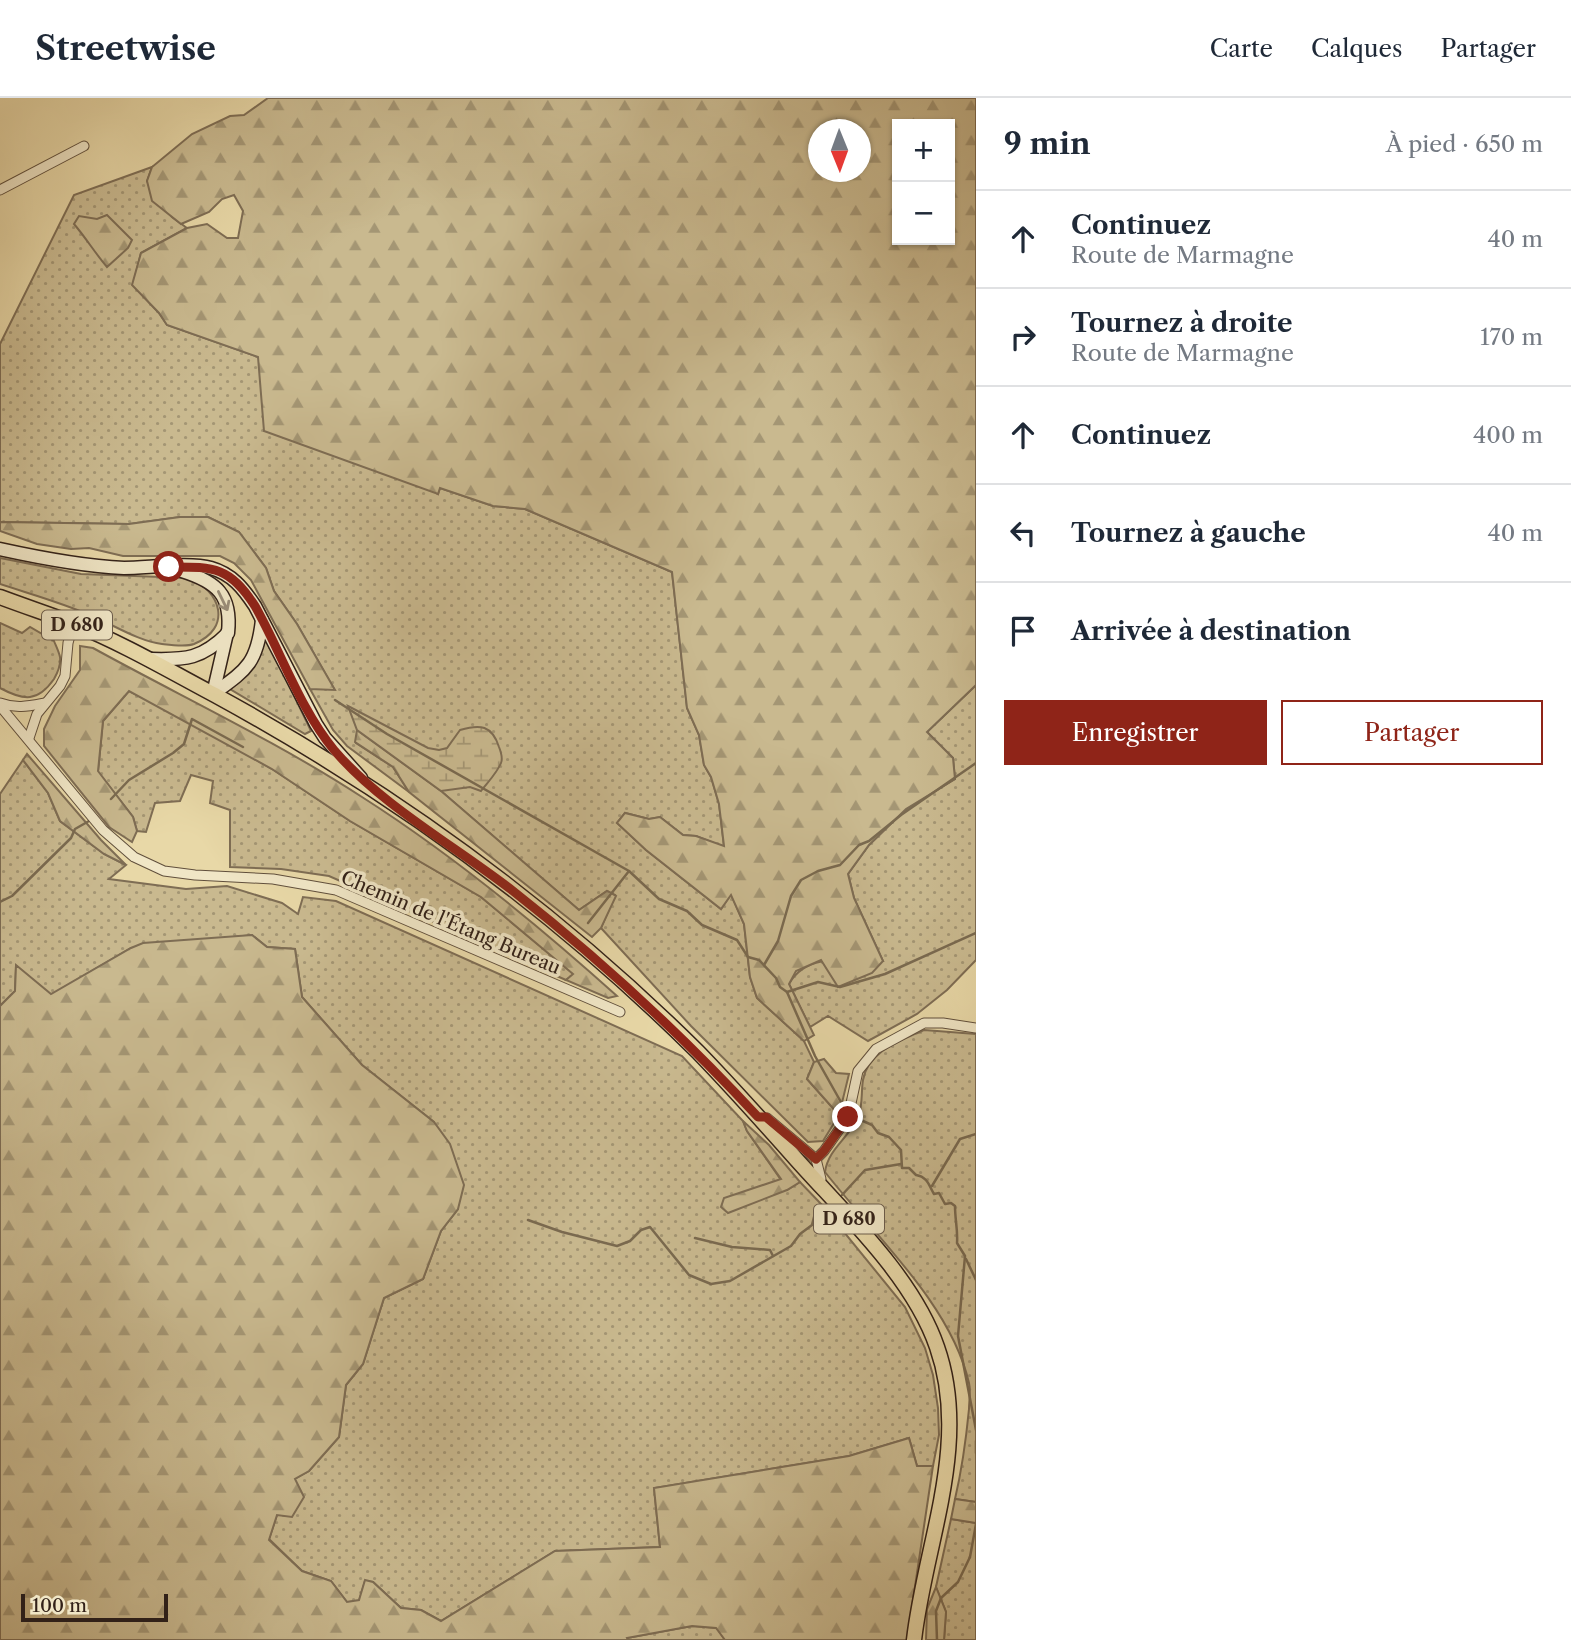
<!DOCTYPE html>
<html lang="fr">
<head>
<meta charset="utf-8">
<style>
	:root { --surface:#fff; --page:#f2f2f3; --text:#1f2937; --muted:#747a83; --line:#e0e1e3; --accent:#8f2418 }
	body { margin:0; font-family:"Libre Caslon Text",serif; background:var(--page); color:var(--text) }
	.controls { position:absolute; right:21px; top:21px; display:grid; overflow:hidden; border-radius:0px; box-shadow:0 2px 5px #0004 }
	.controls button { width:63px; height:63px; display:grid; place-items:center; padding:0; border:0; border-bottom:2px solid var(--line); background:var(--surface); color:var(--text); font:35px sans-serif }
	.compass { position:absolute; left:808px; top:21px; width:63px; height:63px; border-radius:50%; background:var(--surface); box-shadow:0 2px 5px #0004; rotate:179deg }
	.scale { position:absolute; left:21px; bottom:18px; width:147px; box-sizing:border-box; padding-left:7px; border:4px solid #322118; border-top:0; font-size:19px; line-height:24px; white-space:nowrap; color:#322118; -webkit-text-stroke:5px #f0e6c6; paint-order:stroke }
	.stop { position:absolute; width:21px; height:21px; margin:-16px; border:5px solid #8f2418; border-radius:50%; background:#fff }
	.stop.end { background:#8f2418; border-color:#fff; box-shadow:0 2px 7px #0008 }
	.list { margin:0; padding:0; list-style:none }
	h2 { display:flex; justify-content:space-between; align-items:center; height:91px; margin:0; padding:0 28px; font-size:30px }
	h2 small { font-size:23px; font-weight:400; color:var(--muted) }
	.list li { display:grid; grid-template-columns:46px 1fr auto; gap:21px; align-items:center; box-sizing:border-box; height:98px; padding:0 28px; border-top:2px solid var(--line) }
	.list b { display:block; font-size:26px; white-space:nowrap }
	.list p { margin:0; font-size:23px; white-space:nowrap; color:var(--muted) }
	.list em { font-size:23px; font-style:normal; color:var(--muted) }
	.actions { display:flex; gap:14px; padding:21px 28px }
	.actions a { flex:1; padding:16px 0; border:2px solid var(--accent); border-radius:0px; text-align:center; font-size:24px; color:var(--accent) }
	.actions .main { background:var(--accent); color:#fff }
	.icon { flex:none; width:38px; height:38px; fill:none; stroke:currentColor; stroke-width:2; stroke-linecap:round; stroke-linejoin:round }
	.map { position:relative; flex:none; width:976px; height:1542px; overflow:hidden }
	header { display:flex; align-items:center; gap:42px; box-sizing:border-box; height:98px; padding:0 35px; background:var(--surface); border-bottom:2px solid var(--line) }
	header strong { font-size:33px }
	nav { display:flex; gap:38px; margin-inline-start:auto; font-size:24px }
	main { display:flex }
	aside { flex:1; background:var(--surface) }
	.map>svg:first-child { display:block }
	.grass { fill:url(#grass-dots); stroke:#7e6d54; stroke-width:2 }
	.forest { fill:url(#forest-firs); stroke:#7e6d54; stroke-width:2; fill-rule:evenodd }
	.wetland { fill:url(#wetland-marsh); stroke:#7e6d54; stroke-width:2 }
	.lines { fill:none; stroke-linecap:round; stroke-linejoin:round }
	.stream { stroke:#7a6a50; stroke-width:2.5 }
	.street-casing { stroke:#604f3c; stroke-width:11 }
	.secondary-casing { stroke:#322118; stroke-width:15 }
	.primary-casing { stroke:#322118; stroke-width:17 }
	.street { stroke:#f0e6c6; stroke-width:9 }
	.secondary { stroke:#f0e6c6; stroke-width:12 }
	.primary { stroke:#e8d8a7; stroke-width:14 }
	.oneway { stroke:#9a8d78 }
	.route { stroke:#8f2418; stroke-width:9 }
	.labels { text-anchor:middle; stroke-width:7; stroke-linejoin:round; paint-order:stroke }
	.shield { fill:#f0e6c6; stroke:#6b5c4c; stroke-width:2 }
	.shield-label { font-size:18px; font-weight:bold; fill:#322118 }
	.street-label { font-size:19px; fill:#322118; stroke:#f0e6c6 }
</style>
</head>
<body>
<header>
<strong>Streetwise</strong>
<nav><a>Carte</a><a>Calques</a><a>Partager</a></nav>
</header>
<main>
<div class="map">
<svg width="976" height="1542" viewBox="0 0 976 1542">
	<defs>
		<pattern id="grass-dots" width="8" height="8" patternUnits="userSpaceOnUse" patternTransform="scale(1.75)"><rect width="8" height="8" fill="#c9b98f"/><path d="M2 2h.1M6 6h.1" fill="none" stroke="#a49674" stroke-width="1.8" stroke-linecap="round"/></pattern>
		<pattern id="forest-firs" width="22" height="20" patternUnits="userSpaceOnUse" patternTransform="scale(1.75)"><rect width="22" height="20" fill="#c9b98f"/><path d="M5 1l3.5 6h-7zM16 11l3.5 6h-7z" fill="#a49674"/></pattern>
		<pattern id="wetland-marsh" width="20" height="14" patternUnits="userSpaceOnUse" patternTransform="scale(1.75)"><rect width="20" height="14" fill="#c9b98f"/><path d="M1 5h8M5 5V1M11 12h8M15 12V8" fill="none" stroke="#a49674"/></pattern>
	</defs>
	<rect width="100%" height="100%" fill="#e8d8a7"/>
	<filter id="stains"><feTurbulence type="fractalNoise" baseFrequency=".00286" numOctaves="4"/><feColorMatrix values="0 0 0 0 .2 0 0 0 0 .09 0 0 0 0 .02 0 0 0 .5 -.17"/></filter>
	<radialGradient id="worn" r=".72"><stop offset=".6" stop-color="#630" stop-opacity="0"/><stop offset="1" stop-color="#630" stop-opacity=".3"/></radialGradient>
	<g class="grass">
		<path d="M152,69l-5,14 25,36 15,11 -46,25 -8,32 26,28 8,12 91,32 180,137 2,-6 53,18 32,3 147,63 15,136 12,27 5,30 7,12 8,27 5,43 -28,-11 -13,-1 -23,-18 -11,2 -24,-6 -8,10 29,27 75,59 10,-15 13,30 6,53 7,21 47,43 10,21 -7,17 32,36 -16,26 -15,1 -117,-116 -90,-98 14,-33 -8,-4 -28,19 -138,-119 -83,-60 -2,12 37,24 16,25 -62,-46 -14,-16 -23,-41h24l-37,-65 -23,-33 -8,-23 -27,-36 -31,-15h-28l-51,7 -129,-2v-178l74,-149z"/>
		<path d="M0,460l81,16 107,4c33,12 45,50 6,66 -8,3 -23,1 -32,0 -24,-3 -48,-19 -70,-28 -29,-13 -62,-22 -92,-32z"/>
		<path d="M0,525l22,10 8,-6 24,14c2,5 5,11 6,16 1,8 -2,15 -6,22 -16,23 -30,22 -54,9z"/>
		<path d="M266,539l45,94 -6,3 -75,-45c21,-18 29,-25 36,-52z"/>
		<path d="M976,587v275l-29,30 -30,24 -49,27 -40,-25 -18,11 -21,-43c18,-33 62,-23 94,-23l-29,-63 -6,-24 21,-29 37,-36 49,-30 -2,-21 -26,-26z"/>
		<path d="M129,593l62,31 81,47 78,52 131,76 93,77 -8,6 -237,-104 -48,-7 -51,-2v-57l-20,-7 3,-22 -22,-6 -11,26 -25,2 -9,29 -9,-1 -4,-14 -35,-45 5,-51z"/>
		<path d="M23,662l25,33 12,28 44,33 22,11 -17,14 77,10 41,-3 55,17 16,11 5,-17 33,4 346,155 61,65 4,10 34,49 -26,9 32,1 13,-8 22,23 83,102 20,41 8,27 5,33 1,27 -6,31h-16l-8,-28 -60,18 -195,32 6,59 -105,4 -114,70 -20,-11 -20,-2 -28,-26 -8,-1 -6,20 -12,1 -16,-21 -29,-10 -33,-32 8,-24 17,-36 15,-8 30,-34 7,-52 17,-21 21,-66 39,-19 18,-48 17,-22 -24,-87 -72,-57 -60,-68 -7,-48 -28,-2 -15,-12 -121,13 -80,47 -35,-29 -1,25 -15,15v-212z"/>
		<path d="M924,932l52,4v468l-21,-3c7,-30 11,-59 14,-90 0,-8 2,-18 0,-26 -18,-79 -95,-148 -144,-211 3,-23 24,-34 33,-55 5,-10 3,-26 5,-37 5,-29 37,-39 61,-50z"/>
		<path d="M951,1421l25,4v117h-32l2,-28 -10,-25z"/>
		<path d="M692,1528l25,2 8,12h-97l-1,-2z"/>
	</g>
	<g class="forest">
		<path d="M268,0h708v587l-49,47 26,26 2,21 -49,30 -37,36 -21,29 6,24 29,63 -11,12 -34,14 -17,-27 -25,11 -7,13 25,51 -10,6 -47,-43 -7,-21 -6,-53 -13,-29 -10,14 -75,-59 -29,-27 8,-10 24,6 11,-2 23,18 13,1 28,10 -5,-42 -8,-27 -7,-12 -5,-30 -12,-27 -15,-136 -147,-63 -32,-3 -53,-18 -2,6 -174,-63 -6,-74 -91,-32 -8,-12 -27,-28 9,-32 46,-25 20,-4 20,14h11l5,-27 -9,-16 -12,4 -13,13 -28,12 -29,-23 -5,-20 5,-14 40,-33 38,-18 14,-1zM897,26h53v116h-53zM818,32h42v42h-42z"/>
		<path d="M107,117l25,25 -4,8 -21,19c-12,-14 -21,-29 -33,-43l5,-8 18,3z"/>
		<path d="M180,419h28l31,15 27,36 8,23 23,33 38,66 -25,-1 -59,-109 -17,-17 -14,-7h-97l-34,-8 -18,1 -34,-5 -37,-13v-9l129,2z"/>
		<path d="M80,548l13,2c89,49 183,93 269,149 91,58 175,127 255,199l-9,2 -42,-18 7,-6 -92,-77 -131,-76 -78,-52 -143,-78 -26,30 -5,50 35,46 4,14 -5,11 -23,-15 -65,-81v-17l11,-23 25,-36z"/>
		<path d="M357,632l84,61 138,119 28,-19 9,5 -15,32 -9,9 -183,-145 -16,-25 -38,-25z"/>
		<path d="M27,656l74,86 25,25 -22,-11 -44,-33 -12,-28 -25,-33z"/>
		<path d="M252,837l15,12 28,2 7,48 60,68 72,57 16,22 14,41 -6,24 -17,22 -18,48 -39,19 -21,66 -17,21 -7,52 -30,34 -14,8 9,18 -12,20 -15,-2 -8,25 33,31 29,10 16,21 12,-2 6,-20 8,2 28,26 20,2 20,11 114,-70 105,-4 -6,-59 195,-32 60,-18 8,28h16l-26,174h-182l-9,-12 -24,-2 -65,12 1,2h-628v-634l15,-15 1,-26 35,29 80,-46 12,-5z"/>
		<path d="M824,961l12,14 13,1 -10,41 -32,-36 7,-17z"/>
		<path d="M743,1023l26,24 31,37 -13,8 -59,23 -7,-6 3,-9 57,-19 -34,-48z"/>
		<path d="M955,1401l21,3v21l-25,-4z"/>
		<path d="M936,1489l10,25 -2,28h-18l1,-31z"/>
	</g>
	<path class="wetland" d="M348,608l80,42 11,2 8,-2 13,-18c20,-6 32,-5 39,17 2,5 4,11 2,16 -4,10 -14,20 -20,28l-11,-4 -29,4 -84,-61z"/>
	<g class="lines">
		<g class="stream">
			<path d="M335,602l52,34 242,137 30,28 28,12 15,14 35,15 11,17 11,3 17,18 4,9 7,5 28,64 31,55"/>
			<path d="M111,701l18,-19 44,-27 11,-9 8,-25 51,28"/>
			<path d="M0,804l12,-6 59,-58 4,-9 14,-8"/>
			<path d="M588,825l41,-52"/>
			<path d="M764,867l14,-24 13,-45 10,-16 17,-9 22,-6 19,-20 10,-4 32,-26 75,-52"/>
			<path d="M787,894l31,-10 22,5 45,-13 91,-41"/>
			<path d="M854,1019l18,8 6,8 11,4 12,13 1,18h7l7,7c12,2 13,11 18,19l5,-1 6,11 6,-1 4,3c0,14 3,24 2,37l8,13 -7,80 18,94"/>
			<path d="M932,1088l28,-47 16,-5"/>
			<path d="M842,1097l23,-25 36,-6"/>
			<path d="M528,1122l34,12 55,14 13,-5 11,-11 9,-3 39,48 22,9 19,-3 61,-35 9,-12 12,-9 2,-8 13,-9"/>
			<path d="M695,1140l37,9 38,3 3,6"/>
			<path d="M966,1161l10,21"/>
			<path d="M976,1343v12"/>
			<path d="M937,1542l-1,-29 5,-13 17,-16 12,-25 6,-33"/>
		</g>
		<defs>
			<g id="street">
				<path d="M0,92l84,-44"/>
				<path d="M0,605c16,6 29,3 45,0"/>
				<path d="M0,608l103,124 31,27 30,14 31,4 78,4 63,11 284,122"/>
				<path d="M29,640l8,-24 23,-28 5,-10 3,-33 5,-19"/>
				<path d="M767,1020l49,41 8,-8 24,-34 10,-46 18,-22 48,-26h19l33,5"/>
				<path d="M816,1061l5,20 -2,5"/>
			</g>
			<g id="secondary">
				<path d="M0,451c41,9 82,17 124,19 23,0 66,-6 87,0 21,6 32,20 44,38l61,118 9,14 36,40"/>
				<path d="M151,561c35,1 51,0 77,-26 4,-38 -11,-51 -46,-62"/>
				<path d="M213,596c33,-24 44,-30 49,-74"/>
				<path d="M213,596l14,-61"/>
			</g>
			<path id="primary" d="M0,499c24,9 48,17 72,26 50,20 96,47 143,72 176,96 341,216 483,357 34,35 66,71 98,107 49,55 117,118 141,188 34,97 -12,196 -23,293"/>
		</defs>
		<use href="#street" class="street-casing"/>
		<use href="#secondary" class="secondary-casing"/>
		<use href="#primary" class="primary-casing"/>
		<use href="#street" class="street"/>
		<use href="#secondary" class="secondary"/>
		<use href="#primary" class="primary"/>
	</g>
	<defs><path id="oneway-shaft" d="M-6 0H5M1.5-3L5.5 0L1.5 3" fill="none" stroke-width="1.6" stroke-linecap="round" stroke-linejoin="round" transform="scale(1.75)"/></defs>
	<use class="oneway" href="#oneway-shaft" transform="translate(223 503) rotate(64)"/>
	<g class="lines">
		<path class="route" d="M169,469c45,0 60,-1 86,39 26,46 45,103 79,144 47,55 121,96 179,141 88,69 169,144 245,226h8l50,42 8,-8 24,-34"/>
	</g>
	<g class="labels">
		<g class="shield">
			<rect x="42" y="512.5" width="70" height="29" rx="5"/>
			<rect x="814" y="1106.5" width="70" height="29" rx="5"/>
		</g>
		<g class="shield-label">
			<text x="77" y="533">D 680</text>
			<text x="849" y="1127">D 680</text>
		</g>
		<g class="street-label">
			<text transform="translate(451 824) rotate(23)" y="7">Chemin de l'Étang Bureau</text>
		</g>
	</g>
	<rect width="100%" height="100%" filter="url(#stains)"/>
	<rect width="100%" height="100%" fill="url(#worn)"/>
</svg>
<div class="controls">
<button>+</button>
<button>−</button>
</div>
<svg class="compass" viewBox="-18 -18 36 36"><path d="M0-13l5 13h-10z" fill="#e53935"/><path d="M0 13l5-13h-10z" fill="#747a83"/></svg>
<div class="scale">100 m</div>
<div class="stop" style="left:169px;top:469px"></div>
<div class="stop end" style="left:848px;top:1019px"></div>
</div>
<aside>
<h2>9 min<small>À pied · 650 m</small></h2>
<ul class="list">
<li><svg class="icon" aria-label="ahead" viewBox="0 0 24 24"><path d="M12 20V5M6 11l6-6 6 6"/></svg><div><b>Continuez</b><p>Route de Marmagne</p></div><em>40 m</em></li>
<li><svg class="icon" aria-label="right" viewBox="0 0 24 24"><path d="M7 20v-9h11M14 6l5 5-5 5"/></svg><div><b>Tournez à droite</b><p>Route de Marmagne</p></div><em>170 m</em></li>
<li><svg class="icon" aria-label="ahead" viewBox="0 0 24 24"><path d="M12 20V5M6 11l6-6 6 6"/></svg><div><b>Continuez</b></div><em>400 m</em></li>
<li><svg class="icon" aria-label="left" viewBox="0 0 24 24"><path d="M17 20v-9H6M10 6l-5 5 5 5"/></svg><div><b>Tournez à gauche</b></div><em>40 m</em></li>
<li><svg class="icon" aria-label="arrive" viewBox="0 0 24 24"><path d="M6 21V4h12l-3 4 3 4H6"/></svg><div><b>Arrivée à destination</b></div></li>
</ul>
<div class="actions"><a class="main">Enregistrer</a><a>Partager</a></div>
</aside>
</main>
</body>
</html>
